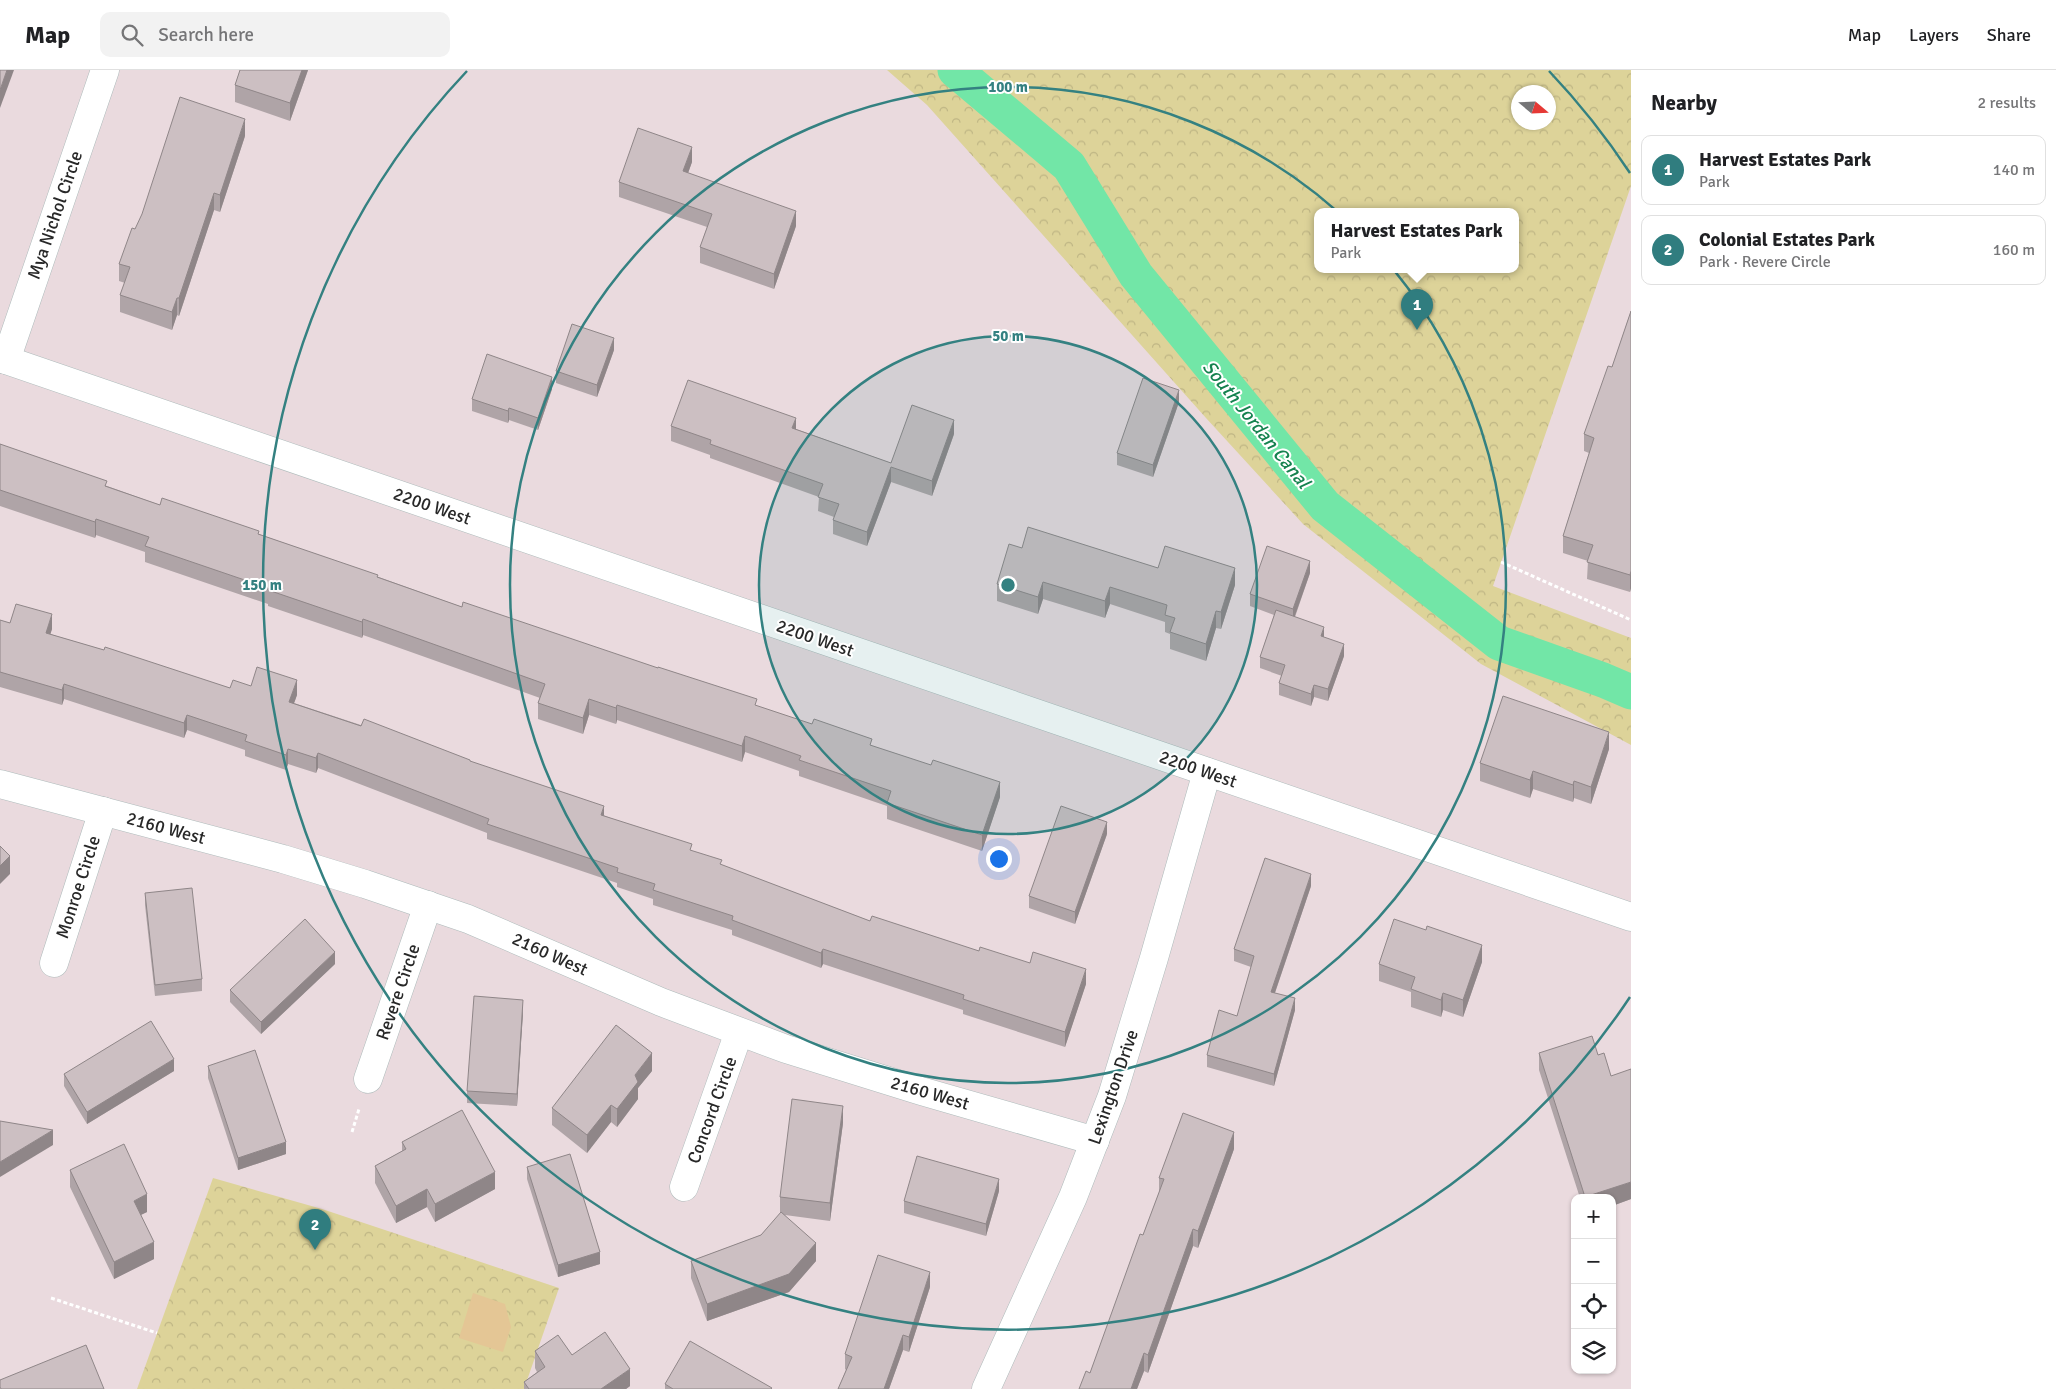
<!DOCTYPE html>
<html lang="en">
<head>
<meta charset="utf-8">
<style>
	:root { --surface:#fff; --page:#f2f2f2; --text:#202124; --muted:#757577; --line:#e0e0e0; --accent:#307d7f }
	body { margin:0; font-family:Signika,sans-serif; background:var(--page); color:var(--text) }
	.controls { position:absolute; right:15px; bottom:15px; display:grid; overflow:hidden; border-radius:10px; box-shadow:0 1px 4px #0004 }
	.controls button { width:45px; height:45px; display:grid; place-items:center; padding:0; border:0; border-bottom:1px solid var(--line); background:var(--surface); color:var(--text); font:25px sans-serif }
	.compass { position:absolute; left:1511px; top:15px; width:45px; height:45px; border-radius:50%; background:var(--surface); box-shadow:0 1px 4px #0004; rotate:109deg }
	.you { position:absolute; left:998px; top:788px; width:18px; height:18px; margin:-12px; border:4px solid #fff; border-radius:50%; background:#1a73e8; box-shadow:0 0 0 8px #1a73e833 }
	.badge { display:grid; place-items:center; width:32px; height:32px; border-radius:50%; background:var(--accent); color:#fff; font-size:16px; font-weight:700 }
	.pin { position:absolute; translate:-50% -41px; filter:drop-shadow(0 1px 2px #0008) }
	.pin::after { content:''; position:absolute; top:26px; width:18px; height:15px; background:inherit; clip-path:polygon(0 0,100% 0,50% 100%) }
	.popup { position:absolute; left:1314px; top:138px; width:205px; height:65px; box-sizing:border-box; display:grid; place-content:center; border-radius:10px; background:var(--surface); filter:drop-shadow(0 1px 4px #0005); font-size:16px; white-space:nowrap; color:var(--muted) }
	.popup b { font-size:19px; color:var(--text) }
	.popup::after { content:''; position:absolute; left:50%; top:100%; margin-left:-10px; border:10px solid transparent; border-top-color:var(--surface) }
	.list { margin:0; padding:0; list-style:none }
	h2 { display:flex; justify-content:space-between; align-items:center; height:65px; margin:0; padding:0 20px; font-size:21px }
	h2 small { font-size:16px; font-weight:400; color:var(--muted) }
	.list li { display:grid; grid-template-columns:32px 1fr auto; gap:15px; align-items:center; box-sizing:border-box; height:70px; margin:0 10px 10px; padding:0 10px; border:1px solid var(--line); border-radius:10px }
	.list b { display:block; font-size:19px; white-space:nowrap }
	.list p { margin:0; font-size:16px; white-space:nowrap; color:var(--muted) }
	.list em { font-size:16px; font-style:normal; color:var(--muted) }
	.icon { flex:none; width:28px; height:28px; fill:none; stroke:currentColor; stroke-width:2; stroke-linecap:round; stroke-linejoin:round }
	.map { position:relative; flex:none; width:1631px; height:1319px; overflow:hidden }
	header { display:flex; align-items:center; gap:30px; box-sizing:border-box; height:70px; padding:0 25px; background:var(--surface); border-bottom:1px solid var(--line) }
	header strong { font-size:24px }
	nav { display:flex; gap:28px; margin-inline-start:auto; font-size:18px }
	.search { width:350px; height:45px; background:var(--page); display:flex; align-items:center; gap:12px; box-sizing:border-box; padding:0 18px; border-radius:10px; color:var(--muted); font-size:19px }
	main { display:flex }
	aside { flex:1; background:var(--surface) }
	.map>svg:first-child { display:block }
	.forest { fill:url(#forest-crowns); fill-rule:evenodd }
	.pitch { fill:#e4c695 }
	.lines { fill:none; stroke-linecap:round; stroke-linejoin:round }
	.canal { stroke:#72e6a7; stroke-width:35 }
	.street-casing { stroke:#aebbbb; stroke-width:29 }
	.secondary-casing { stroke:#aebbbb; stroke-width:29 }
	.path { stroke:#fff; stroke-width:3; stroke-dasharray:4 2.5; stroke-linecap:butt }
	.street { stroke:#fff; stroke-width:28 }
	.secondary { stroke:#fff; stroke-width:28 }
	.wall { fill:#afa4a7 }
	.shaded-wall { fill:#8f8688 }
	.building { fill:#ccbfc2; stroke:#8f8688 }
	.ring { fill:none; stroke:#348181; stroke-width:2.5 }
	.labels { text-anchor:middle; stroke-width:4; stroke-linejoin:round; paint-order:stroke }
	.street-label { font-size:18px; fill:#282828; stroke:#fff }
	.water-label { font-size:19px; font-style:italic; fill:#15824f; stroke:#fff }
	.centre { fill:#348181; stroke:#fff; stroke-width:2.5 }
	.ring-label { font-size:15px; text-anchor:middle; font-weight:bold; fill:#348181; stroke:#fff; stroke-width:4; stroke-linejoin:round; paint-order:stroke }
</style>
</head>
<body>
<header>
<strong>Map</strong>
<div class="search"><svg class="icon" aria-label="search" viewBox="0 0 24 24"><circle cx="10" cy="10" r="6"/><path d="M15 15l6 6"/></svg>Search here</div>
<nav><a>Map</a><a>Layers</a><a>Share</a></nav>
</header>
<main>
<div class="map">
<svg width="1631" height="1319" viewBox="0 0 1631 1319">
	<defs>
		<pattern id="forest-crowns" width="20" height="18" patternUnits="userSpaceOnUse" patternTransform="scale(1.25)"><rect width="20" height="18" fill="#ddd399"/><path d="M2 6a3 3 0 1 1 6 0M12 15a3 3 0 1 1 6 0" fill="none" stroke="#beb584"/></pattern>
	</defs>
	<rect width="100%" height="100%" fill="#eadade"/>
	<g class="forest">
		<path d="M887,0h744v116l-138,400 138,52v107l-150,-81 -178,-140 -97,-106 -279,-313zM1518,22h30v30h-30zM1318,141h198v58h-198z"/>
		<path d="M213,1108l109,31 237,79 -35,101h-387z"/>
	</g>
	<path class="pitch" d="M473,1223l32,11 6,23 -8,25 -44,-14z"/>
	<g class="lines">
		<path class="canal" d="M955,0l114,96 67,109 189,231 174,137 104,37 28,12"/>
		<defs>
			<g id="street">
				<path d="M6,290l99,-290"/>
				<path d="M0,714l283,75 82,25 103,35 193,83 125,47 135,42 174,50"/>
				<path d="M54,893l49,-152"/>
				<path d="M368,1009l60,-174"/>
				<path d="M684,1117l55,-155"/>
				<path d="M986,1319l87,-192 39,-101 42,-138 53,-186"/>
			</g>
			<path id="secondary" d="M0,288l1631,559"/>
		</defs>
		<use href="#street" class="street-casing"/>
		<use href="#secondary" class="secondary-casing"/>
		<g class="path">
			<path d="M1501,492l130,58"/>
			<path d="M352,1062l7,-23"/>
			<path d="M51,1228l106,35"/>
		</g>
		<use href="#street" class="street"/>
		<use href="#secondary" class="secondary"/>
	</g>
	<g class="wall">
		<path d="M240,0h68l-18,51 -55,-19v-17z"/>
		<path d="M245,66l-25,76 -6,-2 -35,106 -2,-1 -5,15 -52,-18v-17l5,-12 -6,-2v-17l16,-35z"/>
		<path d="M692,92l-4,11 108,53 -22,63 -74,-26v-16l7,-20 -88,-30v-15z"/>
		<path d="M1631,241v277l-1,4 -43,-13 1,-18 -25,-8v-17l26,-83 -5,-2v-17l28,-67z"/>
		<path d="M614,280l-17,47 -41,-14v-12z"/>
		<path d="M552,319l-14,41 -29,-10 -1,3 -36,-12v-12z"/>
		<path d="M1179,332l-26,75 -36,-12v-12z"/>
		<path d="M671,356l125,3 95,34 63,-29 -22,62 -41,-14 -24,64 -34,-12v-14l1,-3 -16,-6 1,-14 -109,-39v-3l-39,-14z"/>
		<path d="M0,374l107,42 53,19 99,29 203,73 295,99 115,40 128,51 -18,54 -95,-32v-13l-88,-30v-5l-54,-19 -3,10 -125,-42 -1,4 -27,-9 -6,19 -45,-15v-16l2,-5 -177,-63 -1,3 -94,-32v-2l-123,-42v-10l-49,-17 -1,3 -95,-32z"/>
		<path d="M1022,478l136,20 77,17 -14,44 -5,-1 -10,33 -36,-12v-15l-5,-2v-10l-55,-18 -5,14 -62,-19 -5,15 -41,-13v-17z"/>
		<path d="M1310,503l-15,44 29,20 20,19 -16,45 -14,-4 -3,9 -32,-11v-12l3,-7 -22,-8v-11l14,-42 -24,-9v-12z"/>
		<path d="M0,550l10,3 42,6 -2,5 180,54 21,-2 46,9 -3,8 176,58 222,90 30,14 148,56 109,30 107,33 -21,63 -102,-33v-4l-140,-46 -2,4 -89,-33v-5l-79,-25v-6l-36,-12v-4l-130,-44v-6l-169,-65 -2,5 -28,-9 -2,6 -41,-14v-6l-58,-20 -3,8 -120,-39 -2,6 -62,-18z"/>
		<path d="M1609,679l-18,55 -17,-6 -1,4 -40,-13 -3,9 -50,-17v-18z"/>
		<path d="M1107,764l-32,90 -46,-16v-12z"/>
		<path d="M1311,816l-36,107 20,17 -21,76 -67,-19v-12l30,-39 14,-49 -17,-6v-12z"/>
		<path d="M145,823l57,86v12l-47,5 -10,-91z"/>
		<path d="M1482,892l-19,55 -20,-7 -2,7 -30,-10v-15l-32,-11v-17z"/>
		<path d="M335,894l-74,70 -31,-32v-12z"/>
		<path d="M523,942l-6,94 -50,-3v-12z"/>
		<path d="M1539,983l92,146 -19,7v-8h-32l-41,-128z"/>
		<path d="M208,996l78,88 -48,16 -30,-92z"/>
		<path d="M174,1001l-87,53 -23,-38v-12z"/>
		<path d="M652,1001l-14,17v11l-21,28 -6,-5 -24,31 -35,-28v-17z"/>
		<path d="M843,1053l-13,98 -45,-6 31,46 -27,31 -82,29 -16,-43v-17l70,-26 19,-21v-17z"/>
		<path d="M402,1072l93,47 -60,33 -8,-15 -31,16 -21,-40v-17l27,-15z"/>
		<path d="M1234,1079l-36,99 -5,-2 -45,127 -4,-2 -7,18h-58l11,-16 69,-180v-15z"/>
		<path d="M527,1097l73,97 -42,13 -31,-98z"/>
		<path d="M70,1100l77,42 -6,3 13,44 -40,20 -44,-92z"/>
		<path d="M999,1121l-13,45 -82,-23v-12z"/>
		<path d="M930,1217l-21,65 -6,-2 -14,39h-51l8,-19 -1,-1v-15z"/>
		<path d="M535,1281l37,4 58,31 -4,3h-102v-7l13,-10 -2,-4z"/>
		<path d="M665,1314l107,5h-107z"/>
	</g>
	<g class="shaded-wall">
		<path d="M7,0h7l-14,38v-18z"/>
		<path d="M302,0h6l-18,51v-18z"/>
		<path d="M245,49v17l-25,76v-17z"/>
		<path d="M692,77v15l-9,25v-16z"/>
		<path d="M214,123v17l-35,106v-18z"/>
		<path d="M796,141v15l-22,63v-15z"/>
		<path d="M177,228v17l-5,15v-18z"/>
		<path d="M614,268v12l-17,47v-12z"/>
		<path d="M552,307v12l-14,41v-12z"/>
		<path d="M1179,320v12l-26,75v-12z"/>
		<path d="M509,338v12l-1,3v-12z"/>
		<path d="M796,348v15l-4,-5z"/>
		<path d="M954,350v14l-22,62v-15z"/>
		<path d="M891,397v15l-24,64v-14z"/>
		<path d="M96,449v16l-1,3v-16z"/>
		<path d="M1310,491v12l-17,48v-12z"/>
		<path d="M1235,498v17l-14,44v-17z"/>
		<path d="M1631,501v17l-1,4v-17z"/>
		<path d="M1043,512v17l-5,15v-17z"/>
		<path d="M1110,517v17l-5,14v-17z"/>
		<path d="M1216,541v17l-10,33v-17z"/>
		<path d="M52,544v15l-6,19v-15z"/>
		<path d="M363,549v16l-1,3v-16z"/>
		<path d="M1324,557v12l-3,-3z"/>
		<path d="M1344,574v12l-16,45v-12z"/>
		<path d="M297,610v15l-8,22v-15z"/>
		<path d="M64,614v15l-2,6v-15z"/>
		<path d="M1314,615v12l-3,9v-12z"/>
		<path d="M589,629v16l-6,19v-16z"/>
		<path d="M617,635v15l-1,4v-16z"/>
		<path d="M187,645v15l-3,8v-15z"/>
		<path d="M1609,662v17l-18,55v-17z"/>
		<path d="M745,666v16l-3,10v-16z"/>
		<path d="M288,679v15l-2,6v-15z"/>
		<path d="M318,683v15l-2,5v-15z"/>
		<path d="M1533,701v18l-3,9v-18z"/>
		<path d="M1574,711v17l-1,4v-17z"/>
		<path d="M1000,712v15l-18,54v-16z"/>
		<path d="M604,736v15l-3,-6z"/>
		<path d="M1107,752v12l-32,90v-12z"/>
		<path d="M10,786v18l-10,10v-18z"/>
		<path d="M1311,804v12l-40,118v-12z"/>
		<path d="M1482,875v17l-19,55v-17z"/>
		<path d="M823,879v15l-2,4v-15z"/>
		<path d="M335,882v12l-74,70v-12z"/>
		<path d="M1086,899v15l-21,63v-15z"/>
		<path d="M1443,923v17l-2,7v-17z"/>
		<path d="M1295,928v12l-21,76v-12z"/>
		<path d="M523,930v12l-6,94v-12z"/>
		<path d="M652,983v18l-14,17v11l-21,28v-18l18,-34z"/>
		<path d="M174,989v12l-87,53v-12z"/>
		<path d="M611,1035v17l-24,31v-18z"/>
		<path d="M843,1036v17l-13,98v-18z"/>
		<path d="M53,1060v15l-53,32v-15z"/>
		<path d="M1234,1062v17l-36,99v-17z"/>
		<path d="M286,1072v12l-48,16v-12z"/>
		<path d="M495,1102v17l-60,33v-18z"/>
		<path d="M999,1109v12l-13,45v-12z"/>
		<path d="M1631,1112v17l-19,7v-8h-27v-1z"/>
		<path d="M427,1119v18l-31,16v-17z"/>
		<path d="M147,1124v18l-13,6v-17z"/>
		<path d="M1193,1159v17l-45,127v-18z"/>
		<path d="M154,1172v17l-40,20v-17z"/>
		<path d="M816,1173v18l-27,31 -82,29v-17z"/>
		<path d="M600,1182v12l-42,13v-12z"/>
		<path d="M930,1202v15l-21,65v-15z"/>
		<path d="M903,1265v15l-14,39h-5z"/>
		<path d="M1144,1283v18l-7,18h-6z"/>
		<path d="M630,1299v17l-4,3h-25z"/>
	</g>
	<g class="building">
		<path d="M0,0h7l-7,20z"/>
		<path d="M240,0h62l-12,33 -55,-18z"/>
		<path d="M180,27l65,22 -25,76 -6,-2 -35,105h-2l-5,14 -52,-17 10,-28 -11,-3 13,-36 3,1 7,-15z"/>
		<path d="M638,58l54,19 -9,24 113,40 -22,63 -74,-27 12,-33 -93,-32z"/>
		<path d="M1631,241v260l-1,4 -43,-13 6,-17 -30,-9 31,-98 -10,-4 24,-68 4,1z"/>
		<path d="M572,254l42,14 -17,47 -41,-14z"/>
		<path d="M487,284l65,23 -14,41 -29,-10 -1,3 -36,-12z"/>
		<path d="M1143,308l36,12 -26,75 -36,-12z"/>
		<path d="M688,310l108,38 -4,10 99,35 21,-58 42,15 -22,61 -41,-14 -24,65 -34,-12 6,-16 -21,-7 5,-13 -113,-40 1,-4 -40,-14z"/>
		<path d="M0,374l107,37 -2,5 55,19 2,-7 97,33 -1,3 120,41 -1,2 85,30 1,-5 195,66v-1l99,32 -2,6 57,19 2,-5 58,20 -2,6 61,20 2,-5 67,22 -18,53 -95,-32 4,-12 -92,-31 2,-4 -56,-20 -3,10 -125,-41 -1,3 -27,-9 -6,19 -45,-15 7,-19 -182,-65 -1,3 -94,-32v-2l-123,-42 4,-9 -53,-18 -1,3 -95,-32z"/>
		<path d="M1028,457l130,41 7,-22 70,22 -14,44 -5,-1 -10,33 -36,-12 5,-14 -10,-3 2,-10 -57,-18 -5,14 -62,-19 -5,15 -41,-13 12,-40 13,4z"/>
		<path d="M1267,476l43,15 -17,48 -43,-15z"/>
		<path d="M16,534l36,10 -6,19 58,17 1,-3 125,41 3,-8 18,6 6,-19 40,13 -8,22 72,24 3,-7 106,41v1l134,45 -3,9 91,29 -2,6 32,10 -2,4 150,57 2,-5 107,35 1,-4 50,16 3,-11 53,17 -21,63 -102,-33 1,-4 -141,-46 -2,4 -89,-33 1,-4 -80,-26 2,-6 -38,-12 1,-4 -131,-44 2,-5 -171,-66 -2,5 -28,-9 -2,6 -41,-14 2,-6 -60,-20 -3,8 -120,-39 -2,6 -62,-18v-52l10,3z"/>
		<path d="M1276,540l48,17 -3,9 23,8 -16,45 -14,-4 -3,9 -32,-11 6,-18 -25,-8z"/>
		<path d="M1503,626l106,36 -18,55 -17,-6 -1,4 -40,-14 -3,9 -50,-17z"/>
		<path d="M1061,736l46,16 -32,90 -46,-16z"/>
		<path d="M0,776l10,10 -10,10z"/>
		<path d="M1265,788l46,16 -40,118 24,6 -21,76 -67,-19 12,-45 18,6 17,-60 -20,-7z"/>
		<path d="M192,818l10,91 -47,6 -10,-92z"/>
		<path d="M305,849l30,33 -74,70 -31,-32z"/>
		<path d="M1394,849l32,11 1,-4 55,19 -19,55 -20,-7 -2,7 -30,-11 4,-12 -36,-13z"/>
		<path d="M474,926l49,4 -6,94 -50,-3z"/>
		<path d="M151,951l23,38 -87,53 -23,-38z"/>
		<path d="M616,955l36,28 -17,22 3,7 -21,27 -6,-4 -24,30 -35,-27z"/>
		<path d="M1592,966l6,19 6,-2 7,23 20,-7v113l-46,15 -46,-144z"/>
		<path d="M255,980l31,92 -48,16 -30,-92z"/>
		<path d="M792,1029l51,7 -13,97 -50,-6z"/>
		<path d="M462,1040l33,62 -60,32 -8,-15 -31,17 -21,-40 31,-17 -4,-7z"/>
		<path d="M1183,1043l51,19 -36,99 -5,-2 -45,126 -4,-2 -13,36h-52l7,-18 4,2 50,-139 3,1 21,-56 -5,-1z"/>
		<path d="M0,1051l53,9 -53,32z"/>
		<path d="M124,1074l23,50 -13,7 20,41 -40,20 -44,-92z"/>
		<path d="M570,1084l30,98 -42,13 -31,-98z"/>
		<path d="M917,1086l82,23 -13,45 -82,-23z"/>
		<path d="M781,1142l35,31 -27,31 -82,30 -16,-43 70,-26z"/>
		<path d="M878,1185l52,17 -21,65 -6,-2 -19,54h-46l14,-32 -7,-3z"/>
		<path d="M605,1262l25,37 -29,20h-72l-5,-7 21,-15 -10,-16 23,-16 14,20z"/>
		<path d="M690,1271l82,47 -1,1h-98l-8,-5z"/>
		<path d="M86,1275l18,44h-103l-1,-2v-7z"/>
	</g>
	<circle cx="1008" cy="515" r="249" fill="#348181" fill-opacity=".12"/>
	<g class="ring">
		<circle cx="1008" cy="515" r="249"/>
		<circle cx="1008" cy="515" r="498"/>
		<path d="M1630 927A746 746 0 1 1 467 1M1549 1A746 746 0 0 1 1630 103"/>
	</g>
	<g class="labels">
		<g class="street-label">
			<text transform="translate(55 145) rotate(-71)" y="6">Mya Nichol Circle</text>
			<text transform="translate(432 436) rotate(19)" y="6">2200 West</text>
			<text transform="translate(815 568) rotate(19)" y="6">2200 West</text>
			<text transform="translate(1198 699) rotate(19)" y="6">2200 West</text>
			<text transform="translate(166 758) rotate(15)" y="6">2160 West</text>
			<text transform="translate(78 817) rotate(-72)" y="6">Monroe Circle</text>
			<text transform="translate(550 884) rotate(24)" y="6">2160 West</text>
			<text transform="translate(398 922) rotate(-71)" y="6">Revere Circle</text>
			<text transform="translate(1113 1017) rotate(-71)" y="6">Lexington Drive</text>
			<text transform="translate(930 1023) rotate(16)" y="6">2160 West</text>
			<text transform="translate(712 1040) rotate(-70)" y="6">Concord Circle</text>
		</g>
		<g class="water-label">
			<text transform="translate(1257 354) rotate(51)" y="7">South Jordan Canal</text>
		</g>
	</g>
	<circle cx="1008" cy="515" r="8" class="centre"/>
	<g class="ring-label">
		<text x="1008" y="22">100 m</text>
		<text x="1008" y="271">50 m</text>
		<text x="262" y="520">150 m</text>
	</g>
</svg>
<div class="controls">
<button>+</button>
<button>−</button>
<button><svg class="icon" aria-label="locate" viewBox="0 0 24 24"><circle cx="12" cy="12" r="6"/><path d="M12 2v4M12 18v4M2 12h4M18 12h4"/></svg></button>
<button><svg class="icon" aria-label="layers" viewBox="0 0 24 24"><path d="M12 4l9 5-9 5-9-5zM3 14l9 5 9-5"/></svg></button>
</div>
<svg class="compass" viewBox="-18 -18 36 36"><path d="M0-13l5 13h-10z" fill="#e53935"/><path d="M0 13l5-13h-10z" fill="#757577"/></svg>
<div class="you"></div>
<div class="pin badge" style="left:1417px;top:260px">1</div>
<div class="popup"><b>Harvest Estates Park</b>Park</div>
<div class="pin badge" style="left:315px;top:1180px">2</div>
</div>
<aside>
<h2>Nearby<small>2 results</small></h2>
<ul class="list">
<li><span class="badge">1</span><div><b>Harvest Estates Park</b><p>Park</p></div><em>140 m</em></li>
<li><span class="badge">2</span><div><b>Colonial Estates Park</b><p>Park · Revere Circle</p></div><em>160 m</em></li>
</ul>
</aside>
</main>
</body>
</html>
